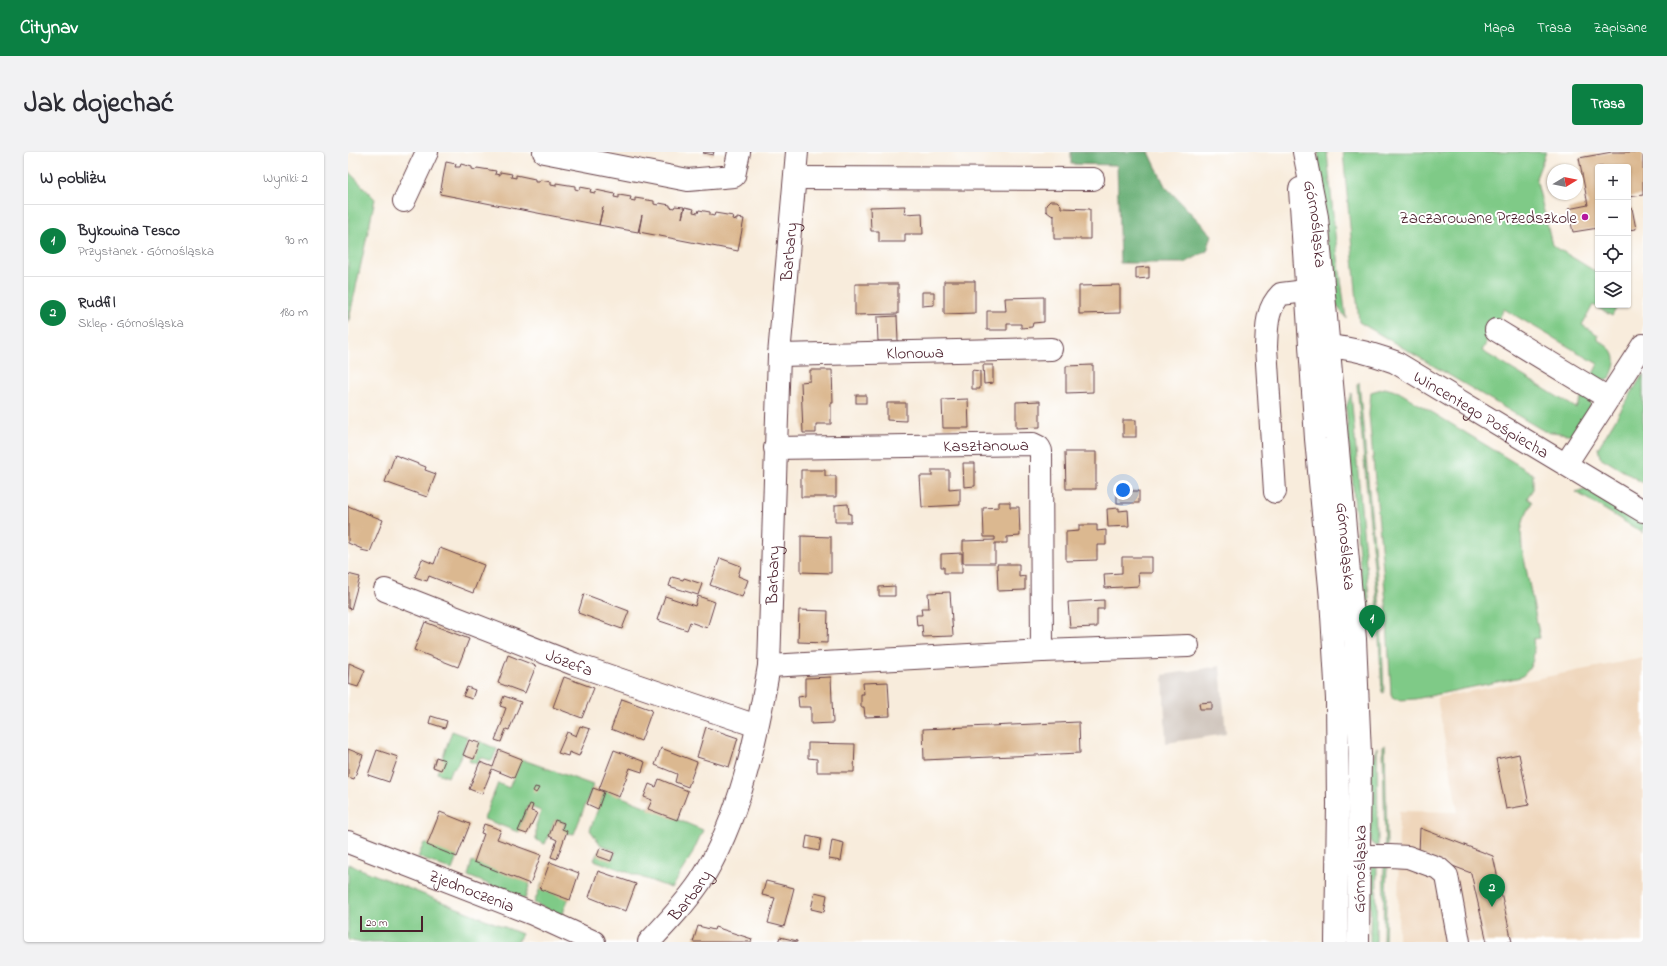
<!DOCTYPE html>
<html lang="pl">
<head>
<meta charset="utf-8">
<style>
	:root { --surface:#fff; --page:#f2f2f3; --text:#2b2b33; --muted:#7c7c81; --line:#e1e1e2; --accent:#0b8043 }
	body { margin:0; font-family:"Indie Flower",sans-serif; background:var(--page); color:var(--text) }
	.controls { position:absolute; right:12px; top:12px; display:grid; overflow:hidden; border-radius:4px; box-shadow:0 1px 3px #0004 }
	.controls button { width:36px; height:36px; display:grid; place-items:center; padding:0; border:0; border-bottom:1px solid var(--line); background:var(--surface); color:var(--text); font:20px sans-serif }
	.compass { position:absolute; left:1199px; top:12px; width:36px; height:36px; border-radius:50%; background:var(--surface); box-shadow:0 1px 3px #0004; rotate:80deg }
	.scale { position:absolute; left:12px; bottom:10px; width:63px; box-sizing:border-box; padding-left:4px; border:2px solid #4a1f2b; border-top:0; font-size:11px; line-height:14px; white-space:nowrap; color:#4a1f2b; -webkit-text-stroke:3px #fff; paint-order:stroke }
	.you { position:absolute; left:775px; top:338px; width:14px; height:14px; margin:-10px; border:3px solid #fff; border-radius:50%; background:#1a73e8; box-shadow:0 0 0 6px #1a73e833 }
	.badge { display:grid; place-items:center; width:26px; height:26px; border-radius:50%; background:var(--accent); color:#fff; font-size:13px; font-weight:700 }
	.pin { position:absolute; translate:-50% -33px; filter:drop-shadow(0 1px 2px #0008) }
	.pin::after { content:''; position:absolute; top:21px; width:14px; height:12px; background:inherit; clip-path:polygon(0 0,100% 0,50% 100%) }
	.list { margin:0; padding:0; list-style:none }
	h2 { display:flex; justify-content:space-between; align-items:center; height:52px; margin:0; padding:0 16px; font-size:17px }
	h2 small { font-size:13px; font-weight:400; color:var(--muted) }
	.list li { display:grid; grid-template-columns:26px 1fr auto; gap:12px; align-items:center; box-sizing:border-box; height:72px; padding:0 16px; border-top:1px solid var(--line) }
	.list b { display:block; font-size:15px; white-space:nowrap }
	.list p { margin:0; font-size:13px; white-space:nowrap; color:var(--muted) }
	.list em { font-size:13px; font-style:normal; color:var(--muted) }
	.icon { flex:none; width:22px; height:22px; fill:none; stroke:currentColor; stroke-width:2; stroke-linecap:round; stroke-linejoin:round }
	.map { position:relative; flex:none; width:1295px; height:790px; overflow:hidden; border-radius:4px }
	header { display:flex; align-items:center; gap:24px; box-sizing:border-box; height:56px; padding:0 20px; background:var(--accent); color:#fff }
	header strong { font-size:19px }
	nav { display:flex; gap:22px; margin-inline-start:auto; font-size:14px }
	.intro { display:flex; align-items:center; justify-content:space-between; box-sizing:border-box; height:96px; padding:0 24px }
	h1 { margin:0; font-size:28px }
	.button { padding:10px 18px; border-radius:4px; background:var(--accent); color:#fff; font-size:14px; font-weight:700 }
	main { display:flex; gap:24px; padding:0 24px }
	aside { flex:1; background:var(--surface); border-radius:4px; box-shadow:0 1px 3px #0004 }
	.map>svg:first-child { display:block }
	.built { fill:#efd6bb }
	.industrial { fill:#cdc2b9 }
	.green { fill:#7fca87; stroke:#647459 }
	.forest { fill:#67ae74; stroke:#586650 }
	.building { fill:#dbb890 }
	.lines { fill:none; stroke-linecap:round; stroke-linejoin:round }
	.minor-casing { stroke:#643e46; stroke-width:24 }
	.minor { stroke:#fff; stroke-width:22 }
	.poi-dot { fill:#b5179e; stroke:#fff; stroke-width:1.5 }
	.labels { text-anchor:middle; stroke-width:4; stroke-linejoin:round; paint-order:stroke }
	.poi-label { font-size:17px; fill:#4a1f2b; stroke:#fff; text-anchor:end }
	.street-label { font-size:17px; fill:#4a1f2b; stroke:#fff }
</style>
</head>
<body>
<header>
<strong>Citynav</strong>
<nav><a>Mapa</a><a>Trasa</a><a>Zapisane</a></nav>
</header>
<div class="intro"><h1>Jak dojechać</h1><a class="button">Trasa</a></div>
<main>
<aside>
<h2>W pobliżu<small>Wyniki: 2</small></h2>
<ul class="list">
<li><span class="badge">1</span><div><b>Bykowina Tesco</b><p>Przystanek · Górnośląska</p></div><em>90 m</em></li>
<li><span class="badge">2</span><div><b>Rudfil</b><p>Sklep · Górnośląska</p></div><em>180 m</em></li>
</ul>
</aside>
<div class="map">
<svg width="1295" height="790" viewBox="0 0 1295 790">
	<rect width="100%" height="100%" fill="#fff"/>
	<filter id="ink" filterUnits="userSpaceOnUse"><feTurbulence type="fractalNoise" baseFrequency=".025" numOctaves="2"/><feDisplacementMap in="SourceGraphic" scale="8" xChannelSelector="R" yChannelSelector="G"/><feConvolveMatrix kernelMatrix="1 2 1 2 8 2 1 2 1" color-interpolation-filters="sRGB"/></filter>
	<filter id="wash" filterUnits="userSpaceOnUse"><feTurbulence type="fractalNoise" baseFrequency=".012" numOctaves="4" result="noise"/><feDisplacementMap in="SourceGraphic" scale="16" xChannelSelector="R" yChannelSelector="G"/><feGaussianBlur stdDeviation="0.9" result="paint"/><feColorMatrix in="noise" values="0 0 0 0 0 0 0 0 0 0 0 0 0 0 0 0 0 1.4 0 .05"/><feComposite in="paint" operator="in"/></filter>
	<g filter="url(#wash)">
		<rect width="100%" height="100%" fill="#f8ecdc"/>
		<path class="built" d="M1295,506v284h-245l1,-131 59,1 -21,-114z"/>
		<path class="industrial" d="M872,514l6,68 -60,9 -3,-68z"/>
		<g class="green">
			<path d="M970,0h9l8,82 11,84 -10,-13 -10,-70z"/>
			<path d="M995,0h203l-10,26 16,67 46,28v32h20l-6,11 -19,-11 -11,20 16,10v5c19,12 21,18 12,38l-9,3 -10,-3 7,-14 -94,-55 -22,42 94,57 7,-14 7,6 1,8 -16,27 -31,-4 -185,-109z"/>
			<path d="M0,19l27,28 -27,125z"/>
			<path d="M1295,222v109l-43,-26 -2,-9z"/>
			<path d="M1011,230l21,227h-2l-21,-224z"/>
			<path d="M1037,236l14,4 134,82v15l-6,9 5,4 -8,16 -3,14 1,16 18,90 -7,1c2,16 1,28 -12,38l-106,22 -15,1 -7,-2 -2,-4 -5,-92 -17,-188 2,-22z"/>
			<path d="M1003,241l19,216 -6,1 -18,-202z"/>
			<path d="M1236,337h6l53,32v12l-67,-41z"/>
			<path d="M1030,467h3l3,74 -2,-1z"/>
			<path d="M104,579l16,6 -11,28 -6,5 -3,7 -11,-4z"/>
			<path d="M131,589l18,8 -5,12 -12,-4 -3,7 -8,-3 3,-7 2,1z"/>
			<path d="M1037,593l2,102h-2l-2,-101z"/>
			<path d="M1029,595l1,100 -7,-4c0,-26 -4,-74 6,-96z"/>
			<path d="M173,607l72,26 -19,49 -12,-2 3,-9 -10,-3 -10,24 -9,-4v-15l5,-14 -13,-5 -10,26 -34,-13 14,-36 11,5z"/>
			<path d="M257,638l98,40 -12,26 -20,32 -77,-28 4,-8 15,6 3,-7 -15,-6 -11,-15z"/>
			<path d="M76,691l34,11 -6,16 -34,-13z"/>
			<path d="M124,709l58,22 -5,16 -57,-23z"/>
			<path d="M1036,711l3,1 -2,78h-2z"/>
			<path d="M0,712l174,70 -5,8h-160l-9,-2z"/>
			<path d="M1029,712l-1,78h-6l1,-74 1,-2z"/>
			<path d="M194,731l28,11 -8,22 -28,-13z"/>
		</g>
		<path class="forest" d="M723,0h78l16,34 47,49 -5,16 -22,12h-65l-3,-98 -46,-1z"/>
		<g id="blocks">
			<g class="building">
				<path d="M356,0h10l-1,3 -10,-2z"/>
				<path d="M1264,0h31v43l-15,2v-30h-30v61l-25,4 -5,-23 20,-4 -9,-47z"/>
				<path d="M98,10l10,2 -1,3h5l1,-3 11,3v2l4,1 1,-2 19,3 -1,3 5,1v-3l12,2 -1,3 5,1v-3l19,4v3h4l1,-2 11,2v3l5,1v-3l19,3v3l4,1 1,-3 11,2 -1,3 5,1 1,-3 19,4 -1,3 5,1v-3l12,2 -1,3 5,1v-3l19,3v3l4,1 1,-2 11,2v2l4,1 1,-2 9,1 -2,11 3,-11 9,2 -1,3 5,1 1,-3 11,2v3l4,1 1,-3 18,3 -1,3 5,1v-2l7,1 -6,32 -99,-19 3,-17 -4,17 -39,-7 4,-18 -4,18 -159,-31z"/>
				<path d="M702,49h7l4,4v3l29,1v30h-36v-23l-3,-1 -5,-4v-6z"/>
				<path d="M557,54l-1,8 18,-1 1,21h-18v8h-26v-11h-8l-1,-24z"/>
				<path d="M1284,56l4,21 -8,1v-21z"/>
				<path d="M801,115v11l-13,1v-11z"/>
				<path d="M596,129h31v32l-31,1z"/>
				<path d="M507,132h43v30l-43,1z"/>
				<path d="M772,133v28l-41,1v-28z"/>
				<path d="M574,140h12v13l-12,1z"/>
				<path d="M696,145v25l-11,1 -1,4 -11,1v-4h-14v6h-20v-19h19l-1,-13z"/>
				<path d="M549,164l1,25h-20l-1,-24z"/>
				<path d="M635,213h10v18l-9,1z"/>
				<path d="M745,213v27l-27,1v-27z"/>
				<path d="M462,218h22l1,33h-2v21h-15v9h-13l-2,-51 9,-1z"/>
				<path d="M624,218l8,1v18h-8z"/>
				<rect x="508" y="243" width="10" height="8"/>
				<path d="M620,247l1,29h-26l-1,-28z"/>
				<path d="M692,249v26l-24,1v-26z"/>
				<path d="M539,251h19v18l-19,-1z"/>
				<rect x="775" y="268" width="13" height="17"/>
				<path d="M717,300h31v37h-30z"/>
				<path d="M47,303l31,12 -1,3 11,4 -9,23 -42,-15z"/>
				<path d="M615,311h12v23l-11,1z"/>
				<path d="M453,318h24v6h11v21h-35z"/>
				<path d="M584,318h17v19l11,-1v17l-38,2 -2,-31h12z"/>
				<rect x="769" y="339" width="22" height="12"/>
				<path d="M651,350h11v5h9l1,29 -13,1v6h-12v20h-32v-22l32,-1v-3h-11l-1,-29 16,-1z"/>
				<path d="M500,352l1,10h2v8h-16v-17z"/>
				<path d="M0,354l35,14 -13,32 -9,-2 1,-1 -14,-6z"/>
				<path d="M771,356v3l9,-1 1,16 -21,1 -1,-18z"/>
				<path d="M731,373h18v6l9,-1v15h-9v15l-31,1v-29l13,-1z"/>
				<path d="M453,384l30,1v36l-30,-1z"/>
				<path d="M92,396l44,17 -11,28 -44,-17 -2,5 -12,-4 7,-18 12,5z"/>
				<path d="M614,401v20h-18v-6h-3v-13z"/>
				<path d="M774,405h30v16h-14l1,13 -34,2 -1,-14 18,-1z"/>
				<path d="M372,406l21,8 -3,10 10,4 -6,17 -32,-12z"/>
				<path d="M649,412h22v13l6,-1v14l-27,1z"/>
				<path d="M0,422l12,3 -9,32 -3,-1z"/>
				<path d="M324,425l11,3 1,-2 18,6 -4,11 -29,-9z"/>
				<path d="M547,434v10h-16v-9z"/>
				<path d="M602,440l3,44 -30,1 -1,-12 -5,1 -1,-11h6l-1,-7h8l-1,-15z"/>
				<path d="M236,442l45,17 -7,18 -44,-16z"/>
				<path d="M317,444l30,10 3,-10 17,6 -8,26 -17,-6 -3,8 -30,-10z"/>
				<path d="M756,448v9h-7v18l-27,1 -2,-26z"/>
				<path d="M451,458l29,1 -1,32 -29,-1z"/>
				<path d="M77,470l44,17 -11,28 -44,-17z"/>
				<path d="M160,503l28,11 -11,27 -27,-10z"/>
				<path d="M1,511l16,7 -7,17 -10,-3z"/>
				<path d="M216,525l30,11 -12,30 -29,-11z"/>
				<path d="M483,525l2,46 -22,1v-17h-12l-1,-10 7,-1v-18z"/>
				<path d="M540,530l2,34 -25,1 -1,-10h-3v-13h3l-1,-11z"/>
				<path d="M119,535l8,3 -3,9 -9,-3z"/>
				<path d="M156,544l17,6 -12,28 -3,-1 -5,13 -6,-2 8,-20 -1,-1 4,-11 -6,-2z"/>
				<path d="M274,547l30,11 -11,31 -30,-12z"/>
				<path d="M864,550v7h-12l-1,-6z"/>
				<path d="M83,564l16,5 -2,7 -16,-5z"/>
				<path d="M731,570l1,31 -156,7 -1,-31z"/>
				<path d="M232,574l10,3 -11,27 -10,-4 -1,4 -10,-3 9,-21 9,4z"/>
				<path d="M358,575l32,11 -9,29 -32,-10z"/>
				<path d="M121,588l11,3 -6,16 -11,-4z"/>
				<path d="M460,591l47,1 -1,28h-37v-13l-9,-1z"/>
				<path d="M313,596l36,14 -9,25 -13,-5 2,-8 -22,-9z"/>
				<path d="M0,597l15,6 -9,24 -6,-2z"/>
				<path d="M29,598l21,7 -9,25 -21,-7z"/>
				<path d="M151,598l23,9 -8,19 -22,-9 -10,25 -13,-5 11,-27 13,5z"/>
				<path d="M266,598l31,12 -3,10 -12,-4 -11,29 -20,-8z"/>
				<path d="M1171,602l10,51 -23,4 -10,-50z"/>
				<path d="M88,605l9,3 -4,10 -8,-3z"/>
				<path d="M311,627l29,12 -11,29 -29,-11 4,-9 -8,-3 5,-13 7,3z"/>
				<path d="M187,635l4,1 -3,5 -3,-2z"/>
				<path d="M245,636l11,4 -6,17 -11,-5z"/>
				<path d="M182,652l3,1 -2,6 6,2 -10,21 -9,-3z"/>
				<path d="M92,660l30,12 -13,33 -30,-12z"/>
				<path d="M207,668l9,3 -2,6 5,2 -10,28 -6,-2 6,-17 -8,-4z"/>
				<path d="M136,672l17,6 -4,9 44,16 -11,29 -56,-22 10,-28 -3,-1z"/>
				<path d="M1072,676l73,28 19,86h-25l-16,-69 -52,-20z"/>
				<path d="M459,684l14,3 -2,12 -14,-3z"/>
				<path d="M484,688l12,3 -3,18 -12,-2z"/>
				<path d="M252,696l14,5 -3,8 -14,-5z"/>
				<path d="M202,710l29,11 -9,27 -30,-11z"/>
				<path d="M250,719l38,13 -10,27 -22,-7v-1l-15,-6z"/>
				<path d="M418,729l28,7 -10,39 -16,-4 7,-25 -13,-3z"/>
				<path d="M467,740l12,3 -3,17 -13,-3z"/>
				<path d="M350,774l16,4 1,-3 37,12 -1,3h-58z"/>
				<path d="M432,785l17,4v1h-19z"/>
			</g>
		</g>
	</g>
	<g filter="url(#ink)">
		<use href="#blocks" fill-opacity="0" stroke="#643e46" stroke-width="1"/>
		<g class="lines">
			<defs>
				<g id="minor">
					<path d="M196,0l144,28 46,-4 5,-24"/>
					<path id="s1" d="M956,0l13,65 38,422 5,115 -2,188"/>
					<path d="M447,26l298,1"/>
					<path d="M952,37l16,250 15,159 6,101 1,105 -2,138"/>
					<path d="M56,49l23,-49"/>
					<path d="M1148,178l112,68"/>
					<path id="s2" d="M966,194c28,-1 54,6 81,16l248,149"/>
					<path id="s3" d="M431,203l272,-6"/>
					<path id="s4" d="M427,296l258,-4 6,3 2,4 1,200"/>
					<path d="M1218,312l77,-119"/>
					<path d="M927,340l-9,-145c1,-20 0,-38 15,-53l25,-3"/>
					<path id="s5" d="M37,438l189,74 183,62"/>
					<path d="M421,514l273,-15 146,-5"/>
					<path id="s6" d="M0,690l185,72 61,28"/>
					<path d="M1012,704h30l18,1 30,11 9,8 12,66"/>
					<path id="s7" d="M301,790c18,-19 36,-38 51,-60 39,-60 57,-146 69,-216l10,-311 18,-203"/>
				</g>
			</defs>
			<use href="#minor" class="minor-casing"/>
			<use href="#minor" class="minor"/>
		</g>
	</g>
	<circle class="poi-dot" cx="1237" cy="65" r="4"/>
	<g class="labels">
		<g class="poi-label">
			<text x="1229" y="71">Zaczarowane Przedszkole</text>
		</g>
		<g class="street-label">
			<text dy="6" stroke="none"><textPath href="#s1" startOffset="73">Górnośląska</textPath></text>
			<text dy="6" stroke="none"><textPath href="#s7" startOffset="722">Barbary</textPath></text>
			<text dy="6" stroke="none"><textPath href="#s3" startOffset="136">Klonowa</textPath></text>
			<text dy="6" stroke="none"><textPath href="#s2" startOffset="184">Wincentego Pośpiecha</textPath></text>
			<text dy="6" stroke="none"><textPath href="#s4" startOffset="211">Kasztanowa</textPath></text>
			<text dy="6" stroke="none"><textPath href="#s1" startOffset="397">Górnośląska</textPath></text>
			<text dy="6" stroke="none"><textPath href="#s7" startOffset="398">Barbary</textPath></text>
			<text dy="6" stroke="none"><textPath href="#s5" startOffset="198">Józefa</textPath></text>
			<text transform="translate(1011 717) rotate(-89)" y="6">Górnośląska</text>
			<text dy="6" stroke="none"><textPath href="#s6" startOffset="133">Zjednoczenia</textPath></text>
			<text dy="6" stroke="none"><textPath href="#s7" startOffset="62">Barbary</textPath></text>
		</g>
	</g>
</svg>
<div class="controls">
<button>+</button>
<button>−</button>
<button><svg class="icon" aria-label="locate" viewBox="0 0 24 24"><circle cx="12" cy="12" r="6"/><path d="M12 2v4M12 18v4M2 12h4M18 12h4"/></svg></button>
<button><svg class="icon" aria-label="layers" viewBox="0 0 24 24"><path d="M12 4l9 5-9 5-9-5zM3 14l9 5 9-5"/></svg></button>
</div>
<svg class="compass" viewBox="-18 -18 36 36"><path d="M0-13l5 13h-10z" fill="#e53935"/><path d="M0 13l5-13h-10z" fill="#7c7c81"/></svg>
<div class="scale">20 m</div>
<div class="you"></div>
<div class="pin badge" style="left:1024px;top:486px">1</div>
<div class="pin badge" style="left:1144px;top:755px">2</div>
</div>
</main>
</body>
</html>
